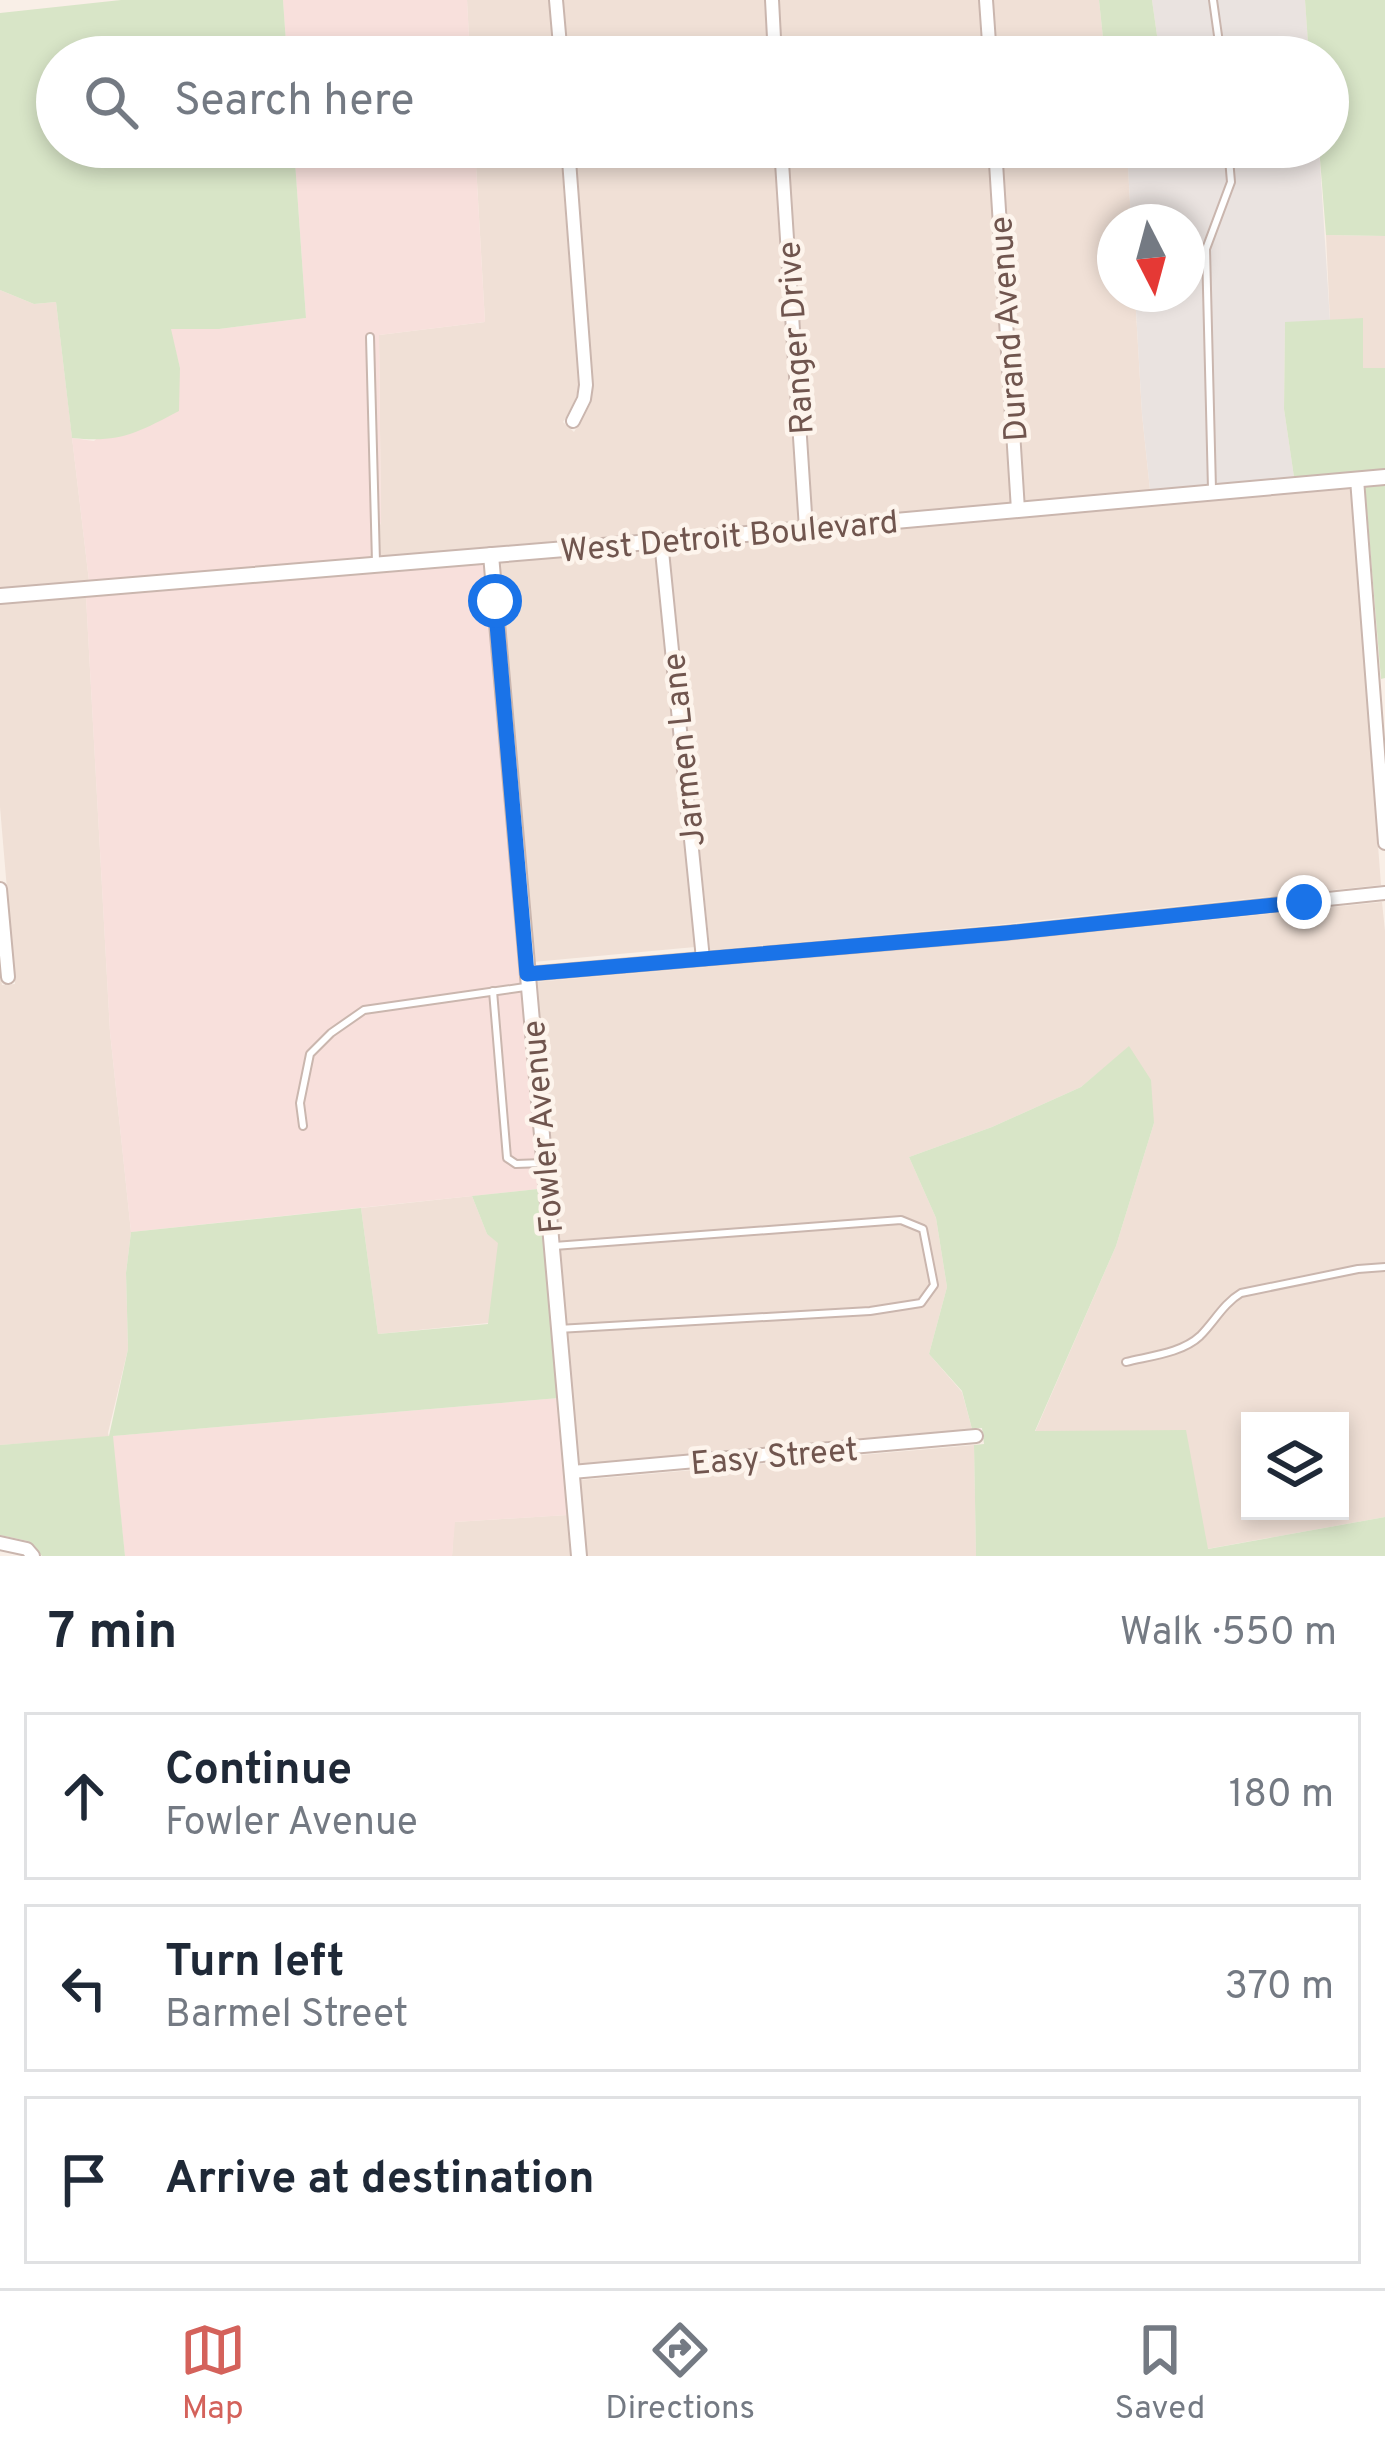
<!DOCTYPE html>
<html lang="en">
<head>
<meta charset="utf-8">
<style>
	:root { --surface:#fff; --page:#f2f2f3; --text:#1f2937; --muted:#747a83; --line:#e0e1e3; --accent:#d4625b }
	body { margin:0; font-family:Overpass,sans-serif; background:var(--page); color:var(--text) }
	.controls { position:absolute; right:36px; bottom:36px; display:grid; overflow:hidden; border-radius:0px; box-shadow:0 6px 18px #0003 }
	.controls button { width:108px; height:108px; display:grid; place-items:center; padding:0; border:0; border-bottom:3px solid var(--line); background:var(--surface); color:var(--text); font:60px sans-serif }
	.compass { position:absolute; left:1097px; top:204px; width:108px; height:108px; border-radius:50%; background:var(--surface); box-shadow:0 6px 18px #0003; rotate:174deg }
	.stop { position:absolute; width:36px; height:36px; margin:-27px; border:9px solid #1a73e8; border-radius:50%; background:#fff }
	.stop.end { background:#1a73e8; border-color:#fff; box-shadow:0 3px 12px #0008 }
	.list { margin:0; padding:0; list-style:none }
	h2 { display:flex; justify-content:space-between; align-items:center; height:156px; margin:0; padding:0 48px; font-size:51px }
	h2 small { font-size:39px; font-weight:400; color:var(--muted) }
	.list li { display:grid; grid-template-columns:78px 1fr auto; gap:36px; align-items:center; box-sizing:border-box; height:168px; margin:0 24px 24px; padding:0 24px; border:3px solid var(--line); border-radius:0px }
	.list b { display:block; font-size:45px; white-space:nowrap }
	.list p { margin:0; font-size:39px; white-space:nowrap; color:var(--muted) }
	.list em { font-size:39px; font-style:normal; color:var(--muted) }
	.icon { flex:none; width:66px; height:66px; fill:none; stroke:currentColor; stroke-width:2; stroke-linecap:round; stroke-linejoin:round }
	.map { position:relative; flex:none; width:1385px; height:1556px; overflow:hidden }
	.search { position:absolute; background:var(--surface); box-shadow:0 6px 18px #0003; left:36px; right:36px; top:36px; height:132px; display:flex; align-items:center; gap:30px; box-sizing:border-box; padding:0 42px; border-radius:66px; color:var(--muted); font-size:45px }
	.sheet { height:732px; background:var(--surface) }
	nav { display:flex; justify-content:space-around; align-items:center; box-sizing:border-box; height:168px; border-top:3px solid var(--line); background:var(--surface); font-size:33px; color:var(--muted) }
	nav a { display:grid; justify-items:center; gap:6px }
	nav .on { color:var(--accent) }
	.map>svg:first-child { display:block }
	.residential { fill:#f0e0d6; fill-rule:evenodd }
	.commercial { fill:#f8e0dc }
	.industrial { fill:#eae3e0 }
	.green { fill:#d8e5c7 }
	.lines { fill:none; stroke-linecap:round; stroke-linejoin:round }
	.service-casing { stroke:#cab6ae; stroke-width:10 }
	.minor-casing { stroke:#cab6ae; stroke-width:16 }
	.tertiary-casing { stroke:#cab6ae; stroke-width:18 }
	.service { stroke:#fff; stroke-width:6 }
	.minor { stroke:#fff; stroke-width:12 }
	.tertiary { stroke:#fff; stroke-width:14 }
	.route { stroke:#1a73e8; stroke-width:15 }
	.labels { text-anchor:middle; stroke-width:9; stroke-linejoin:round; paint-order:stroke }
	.street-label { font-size:33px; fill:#70554e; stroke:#fdf4ec }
</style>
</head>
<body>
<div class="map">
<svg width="1385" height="1556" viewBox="0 0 1385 1556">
	<rect width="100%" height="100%" fill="#f9efe7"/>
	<g class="residential">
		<path d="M467,0h82l4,57h-83z"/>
		<path d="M563,0h201l4,57h-200z"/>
		<path d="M779,0h200l3,57h-200z"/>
		<path d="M993,0h106l6,57h-108z"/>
		<path d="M475,147h85l19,238 -6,23 -10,14 11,10 17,-29 2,-18 -18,-238h199l24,374 -429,36 12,-35 -2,-187 106,-13z"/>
		<path d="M788,147h200l23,356 -198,17z"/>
		<path d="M1002,147h125l4,75h-16v72h20l7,120 8,76 -125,11z"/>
		<path d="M1326,235l59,1v132l-22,1 -1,-50 -32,2z"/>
		<path d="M0,290l34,14 22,-2 33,279 -89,7z"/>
		<path d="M1351,488l30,397 -376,39 -295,26 -41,-402z"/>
		<path d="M655,549l40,398 -162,15 -34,-400z"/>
		<path d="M86,597l24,435 21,200 -5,41 2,76 -20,84 1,4 -109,8v-475l2,15 13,-1 -15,-177v-203z"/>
		<path d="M1382,902l3,29v586l-178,32 -172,-117 81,-186 38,-123 -25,-76 -48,40 -89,40 -83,30 27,61 11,69 -18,67 33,38 10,37 -393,35 -44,-482 471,-41zM1250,1421h90v90h-90z"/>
		<path d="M472,1196l15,38 12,8 -10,81 -111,11 -17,-126z"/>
		<path d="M974,1445l2,111h-390l-6,-76z"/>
		<path d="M567,1494l5,62h-120l2,-34 113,-7z"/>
	</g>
	<g class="commercial">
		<path d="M283,0h184l3,57h-183z"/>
		<path d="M294,147h181l10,175 -106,13 2,187 -12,35 -280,24 -17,-143 22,3 86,-73 -10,-39h49l87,-11z"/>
		<path d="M485,563l53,626 -407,43 -21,-200 -24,-435z"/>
		<path d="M559,1398l9,117 -113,7 -3,34h-327l-13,-120z"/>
	</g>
	<g class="industrial">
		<path d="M1152,0h153l4,57h-149z"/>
		<path d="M1127,147h192l11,174 -45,2 -1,86 10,68 -144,13 -8,-76 -7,-120h52v-72h-56z"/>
	</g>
	<g class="green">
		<path d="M121,0h162l4,57h-230v90h237l12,171 -87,11h-48l9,39 -1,43c-42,22 -59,32 -107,27l-16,-136 -22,2 -34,-14v-277z"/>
		<path d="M1099,0h53l8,57h-55z"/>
		<path d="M1305,0h80v236l-59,-1 -7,-88h9v-90h-19z"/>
		<path d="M1363,318v50h22v101l-91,8 -10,-68 1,-87z"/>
		<path d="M1385,485v193l-4,1 -16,-192z"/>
		<path d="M1129,1046l22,34 3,43 -38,123 -81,185 151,-1 22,119 177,-32v39h-409l-2,-111 10,-1 -2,-16 -10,1 -10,-38 -33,-37 18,-67 -11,-69 -27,-61 83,-30 89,-40z"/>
		<path d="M538,1189l21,209 -446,38 12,120h-83l-14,-15 -28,-6v-90l109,-9 19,-87 -2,-76 5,-41 230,-24 17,126 110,-10 10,-81 -11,-9 -15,-38z"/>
	</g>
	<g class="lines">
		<defs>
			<g id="service">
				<path d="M1213,0l8,57"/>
				<path d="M370,337l6,225"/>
				<path d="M1212,489l-6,-240 25,-67 -3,-35"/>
				<path d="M493,991l14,167 9,6 27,-1"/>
				<path d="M303,1126l-3,-23 10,-49 21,-21 33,-23 161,-23"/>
				<path d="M554,1246l347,-26 22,9 11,56 -13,18 -51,8 -312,18"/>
				<path d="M1126,1362c24,-6 56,-9 74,-26 14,-14 24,-33 41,-43l117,-24 27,-2"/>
			</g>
			<g id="minor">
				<path d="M556,0l5,57"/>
				<path d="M772,0l3,57"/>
				<path d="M986,0l4,57"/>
				<path d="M568,147l18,238 -2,14 -11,22"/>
				<path d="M781,147l25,382"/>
				<path d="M995,147l23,363"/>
				<path d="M1357,479l28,364"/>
				<path d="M661,541l42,418"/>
				<path d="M0,889l8,88"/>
				<path d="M527,974l479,-41 379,-40"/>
				<path d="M572,1472l404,-36"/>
				<path d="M0,1543l27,6 6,7"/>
			</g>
			<g id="tertiary">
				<path d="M491,555l88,1001"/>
				<path d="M0,596l806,-67 579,-52"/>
			</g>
		</defs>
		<use href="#service" class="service-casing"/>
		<use href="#minor" class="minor-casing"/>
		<use href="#tertiary" class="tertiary-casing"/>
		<use href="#service" class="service"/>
		<use href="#minor" class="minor"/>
		<use href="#tertiary" class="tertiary"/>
	</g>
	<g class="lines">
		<path class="route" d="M495,601l32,373 479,-41 298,-31"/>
	</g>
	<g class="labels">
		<g class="street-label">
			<text transform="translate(1007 329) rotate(-94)" y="12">Durand Avenue</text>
			<text transform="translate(794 338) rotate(-94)" y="12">Ranger Drive</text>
			<text transform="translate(729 535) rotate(-5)" y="12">West Detroit Boulevard</text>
			<text transform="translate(682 750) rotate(-96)" y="12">Jarmen Lane</text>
			<text transform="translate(541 1127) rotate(-95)" y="12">Fowler Avenue</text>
			<text transform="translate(774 1455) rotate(-5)" y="12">Easy Street</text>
		</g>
	</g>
</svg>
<div class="controls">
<button><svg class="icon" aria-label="layers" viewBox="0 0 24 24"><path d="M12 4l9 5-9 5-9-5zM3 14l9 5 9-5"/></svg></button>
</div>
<svg class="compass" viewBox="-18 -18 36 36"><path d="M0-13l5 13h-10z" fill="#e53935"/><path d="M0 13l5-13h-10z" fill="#747a83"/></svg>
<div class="stop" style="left:495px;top:601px"></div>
<div class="stop end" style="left:1304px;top:902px"></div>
<div class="search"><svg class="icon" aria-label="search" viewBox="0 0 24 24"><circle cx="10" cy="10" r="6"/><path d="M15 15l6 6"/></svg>Search here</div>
</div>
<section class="sheet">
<h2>7 min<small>Walk · 550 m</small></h2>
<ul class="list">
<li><svg class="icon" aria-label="ahead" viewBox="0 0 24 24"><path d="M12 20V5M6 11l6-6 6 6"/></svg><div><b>Continue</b><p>Fowler Avenue</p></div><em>180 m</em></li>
<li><svg class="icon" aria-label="left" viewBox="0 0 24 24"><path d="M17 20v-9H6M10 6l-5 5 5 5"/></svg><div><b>Turn left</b><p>Barmel Street</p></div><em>370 m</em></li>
<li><svg class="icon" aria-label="arrive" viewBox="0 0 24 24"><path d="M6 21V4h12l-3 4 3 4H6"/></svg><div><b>Arrive at destination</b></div></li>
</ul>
</section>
<nav>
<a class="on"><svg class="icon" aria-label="map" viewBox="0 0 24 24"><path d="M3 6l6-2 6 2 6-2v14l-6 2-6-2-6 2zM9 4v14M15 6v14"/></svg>Map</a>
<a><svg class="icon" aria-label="directions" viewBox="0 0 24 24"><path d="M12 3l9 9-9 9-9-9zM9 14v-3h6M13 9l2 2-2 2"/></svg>Directions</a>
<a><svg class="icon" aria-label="saved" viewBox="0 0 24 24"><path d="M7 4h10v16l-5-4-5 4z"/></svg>Saved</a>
</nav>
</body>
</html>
